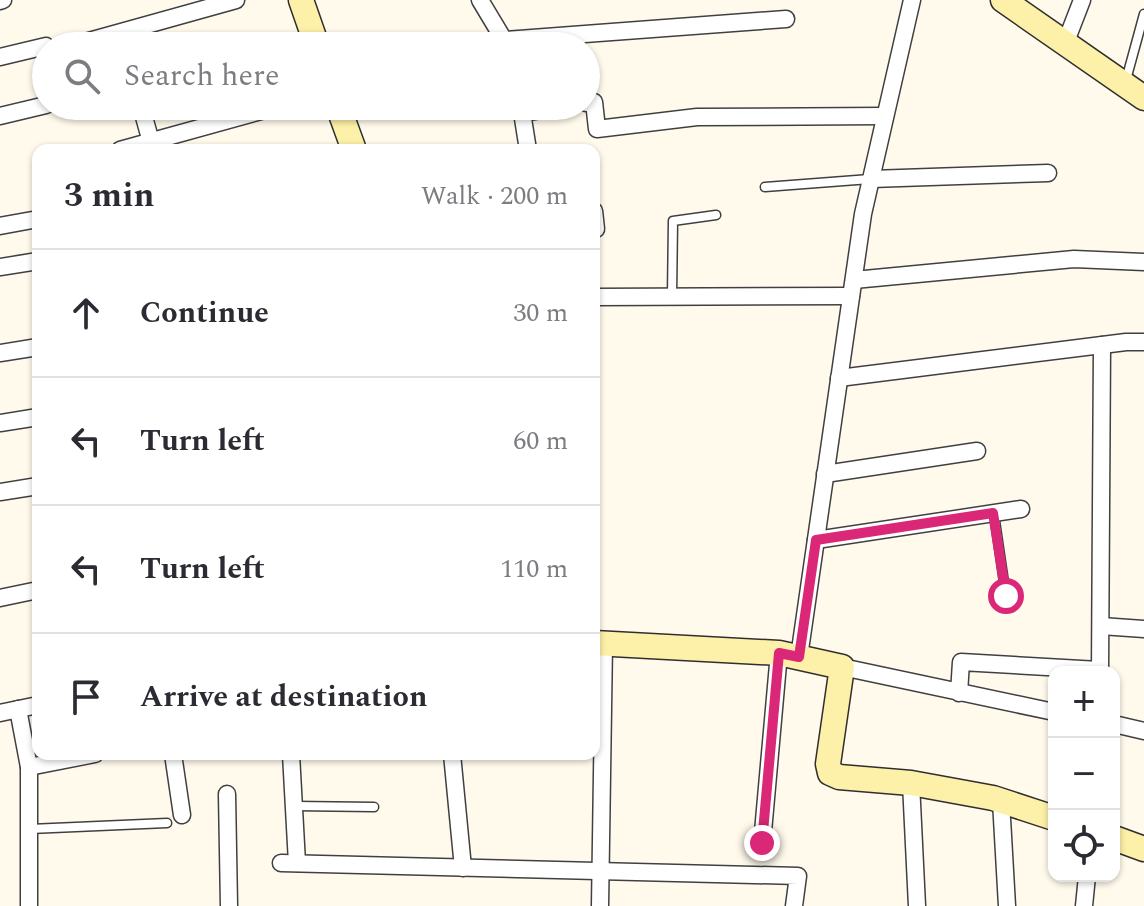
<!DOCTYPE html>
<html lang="en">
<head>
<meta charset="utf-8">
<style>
	:root { --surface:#fff; --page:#f2f2f3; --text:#2b2b33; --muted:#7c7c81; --line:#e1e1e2 }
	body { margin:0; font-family:Spectral,serif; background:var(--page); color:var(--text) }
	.controls { position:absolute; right:24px; bottom:24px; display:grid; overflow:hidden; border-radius:16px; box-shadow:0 2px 6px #0004 }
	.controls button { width:72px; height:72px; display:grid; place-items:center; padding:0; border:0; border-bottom:2px solid var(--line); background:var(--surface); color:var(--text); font:40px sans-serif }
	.stop { position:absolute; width:24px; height:24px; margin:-18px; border:6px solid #db2777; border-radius:50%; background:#fff }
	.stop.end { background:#db2777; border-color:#fff; box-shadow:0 2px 8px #0008 }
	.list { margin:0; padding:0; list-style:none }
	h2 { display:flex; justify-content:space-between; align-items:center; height:104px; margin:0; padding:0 32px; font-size:34px }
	h2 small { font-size:26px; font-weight:400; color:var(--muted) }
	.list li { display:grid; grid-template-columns:52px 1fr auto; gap:24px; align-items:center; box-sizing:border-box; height:128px; padding:0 32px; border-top:2px solid var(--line) }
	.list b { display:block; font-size:30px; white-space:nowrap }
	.list em { font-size:26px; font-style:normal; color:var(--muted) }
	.icon { flex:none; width:44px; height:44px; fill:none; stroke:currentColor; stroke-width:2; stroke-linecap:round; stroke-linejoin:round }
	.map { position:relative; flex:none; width:1144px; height:906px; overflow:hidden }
	.search { position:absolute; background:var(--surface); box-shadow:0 2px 6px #0004; left:32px; top:32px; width:568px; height:88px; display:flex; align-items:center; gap:20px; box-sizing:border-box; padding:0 28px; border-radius:44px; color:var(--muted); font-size:30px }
	.panel { position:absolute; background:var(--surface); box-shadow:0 2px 6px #0004; left:32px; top:144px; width:568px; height:616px; border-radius:16px }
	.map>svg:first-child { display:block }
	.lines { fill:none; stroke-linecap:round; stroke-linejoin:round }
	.lane-casing { stroke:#404040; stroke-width:11 }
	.street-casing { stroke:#404040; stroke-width:19 }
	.secondary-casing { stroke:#2f2f2f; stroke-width:27 }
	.lane { stroke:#fff; stroke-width:8 }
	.street { stroke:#fff; stroke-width:16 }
	.secondary { stroke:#fdf1a9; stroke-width:24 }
	.route { stroke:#db2777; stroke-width:10 }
</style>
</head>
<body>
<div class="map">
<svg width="1144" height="906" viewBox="0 0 1144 906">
	<rect width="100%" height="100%" fill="#fffaec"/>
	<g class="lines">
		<defs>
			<g id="lane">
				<path d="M1126,80l18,-66"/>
				<path d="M765,187l105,-8"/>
				<path d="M672,296l1,-75 43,-6"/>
				<path d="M994,514l12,82"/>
				<path d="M294,806l80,1"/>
				<path d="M30,829l137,-6"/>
			</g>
			<g id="street">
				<path d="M480,0l24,40 282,-21"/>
				<path d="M0,1l3,-1"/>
				<path d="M1065,44l17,-44"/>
				<path d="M71,46l165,-46"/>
				<path d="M0,57l46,-11"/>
				<path d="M586,103l8,-1 3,27 100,-12 188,-1"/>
				<path d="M141,106l10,36"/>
				<path d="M521,106l7,44"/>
				<path d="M522,113l43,-7"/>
				<path d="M0,116l46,-11"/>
				<path d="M120,150l159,-44"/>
				<path d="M871,179l177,-6"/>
				<path d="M594,211l2,18"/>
				<path d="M0,226l38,-7"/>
				<path d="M0,267l38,-6"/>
				<path d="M854,280l220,-21 70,3"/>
				<path d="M594,297l257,-1"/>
				<path d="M0,353l38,-6"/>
				<path d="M839,378l287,-36h18"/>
				<path d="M0,423l38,-6"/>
				<path d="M825,474l152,-23"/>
				<path d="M0,492l38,-6"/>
				<path d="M816,540l205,-31"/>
				<path d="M0,598l38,-8"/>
				<path d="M1101,626l43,3"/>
				<path d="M799,657l64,-443 49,-214"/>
				<path d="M842,667l212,45"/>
				<path d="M1100,672l2,-327"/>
				<path d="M959,693l2,-31 138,8"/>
				<path d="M18,709l11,58v139"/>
				<path d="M0,713l38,-8"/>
				<path d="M1114,724l30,7"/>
				<path d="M173,754l9,61"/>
				<path d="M291,754l6,109"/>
				<path d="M452,754l11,114"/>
				<path d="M29,767l66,-13"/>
				<path d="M911,783l6,123"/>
				<path d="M227,794l2,112"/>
				<path d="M1001,801l6,105"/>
				<path d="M762,843l17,-190"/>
				<path d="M281,863l517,13 -4,30"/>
				<path d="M600,906l4,-263"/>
				<path d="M1084,906l3,-30"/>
			</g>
			<g id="secondary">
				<path d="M301,0l16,46"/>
				<path d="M1003,0l141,98"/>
				<path d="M338,106l16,44"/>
				<path d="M594,643l185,10 63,14 -14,97 2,9 9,4 72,6 82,15 61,20"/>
				<path d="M1114,838l30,11"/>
			</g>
		</defs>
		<use href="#lane" class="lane-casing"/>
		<use href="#street" class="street-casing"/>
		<use href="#secondary" class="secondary-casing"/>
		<use href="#lane" class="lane"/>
		<use href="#street" class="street"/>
		<use href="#secondary" class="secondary"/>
	</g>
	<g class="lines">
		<path class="route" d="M762,843l17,-190 20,4 17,-117 177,-27 13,83"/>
	</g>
</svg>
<div class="controls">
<button>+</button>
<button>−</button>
<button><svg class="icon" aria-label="locate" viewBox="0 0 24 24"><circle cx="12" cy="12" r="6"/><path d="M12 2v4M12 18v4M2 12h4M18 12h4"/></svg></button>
</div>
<div class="stop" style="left:1006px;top:596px"></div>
<div class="stop end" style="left:762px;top:843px"></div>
<div class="search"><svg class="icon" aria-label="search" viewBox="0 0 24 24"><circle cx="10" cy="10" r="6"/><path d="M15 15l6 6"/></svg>Search here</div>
<section class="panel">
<h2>3 min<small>Walk · 200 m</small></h2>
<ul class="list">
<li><svg class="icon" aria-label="ahead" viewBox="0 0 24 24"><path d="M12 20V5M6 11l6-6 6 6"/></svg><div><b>Continue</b></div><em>30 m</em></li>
<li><svg class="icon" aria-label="left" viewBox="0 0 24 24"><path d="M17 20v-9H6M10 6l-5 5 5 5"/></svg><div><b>Turn left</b></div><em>60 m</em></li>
<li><svg class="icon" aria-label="left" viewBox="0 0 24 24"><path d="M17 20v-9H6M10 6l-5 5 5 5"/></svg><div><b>Turn left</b></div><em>110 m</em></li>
<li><svg class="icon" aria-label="arrive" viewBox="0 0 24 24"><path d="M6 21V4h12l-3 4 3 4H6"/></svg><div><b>Arrive at destination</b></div></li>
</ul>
</section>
</div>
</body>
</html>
